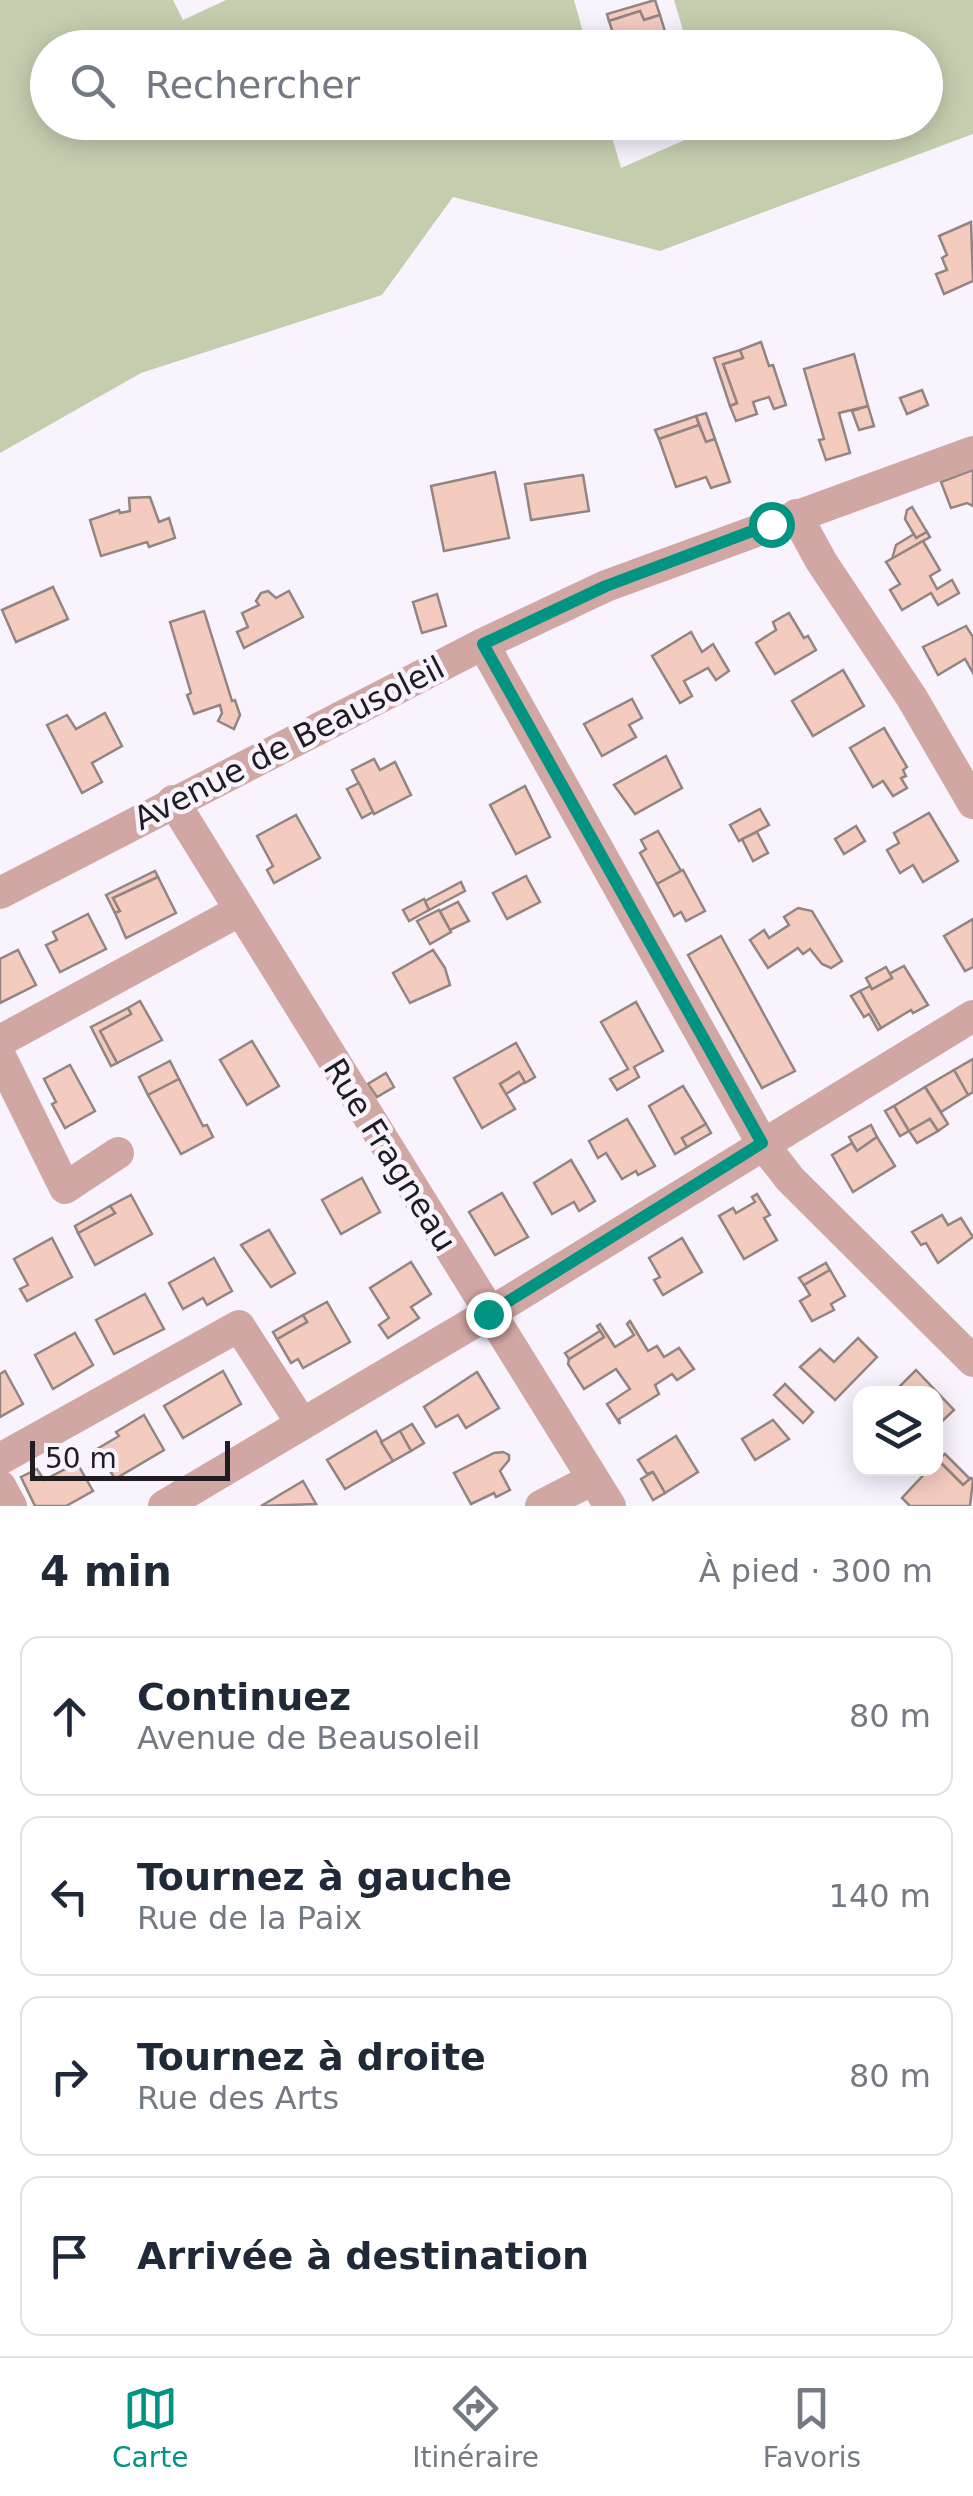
<!DOCTYPE html>
<html lang="fr">
<head>
<meta charset="utf-8">
<style>
	:root { --surface:#fff; --page:#f6f6f7; --text:#1f2937; --muted:#747a83; --line:#e0e1e3; --accent:#029482 }
	body { margin:0; font-family:"DejaVu Sans",sans-serif; background:var(--page); color:var(--text) }
	.controls { position:absolute; right:30px; bottom:30px; display:grid; overflow:hidden; border-radius:20px; box-shadow:0 5px 25px #0003 }
	.controls button { width:90px; height:90px; display:grid; place-items:center; padding:0; border:0; border-bottom:2px solid var(--line); background:var(--surface); color:var(--text); font:50px sans-serif }
	.scale { position:absolute; left:30px; bottom:25px; width:200px; box-sizing:border-box; padding-left:10px; border:5px solid #1f1d22; border-top:0; font-size:28px; line-height:35px; white-space:nowrap; color:#1f1d22; -webkit-text-stroke:8px #f8f3fd; paint-order:stroke }
	.stop { position:absolute; width:30px; height:30px; margin:-22px; border:8px solid #029482; border-radius:50%; background:#fff }
	.stop.end { background:#029482; border-color:#fff; box-shadow:0 2px 10px #0008 }
	.list { margin:0; padding:0; list-style:none }
	h2 { display:flex; justify-content:space-between; align-items:center; height:130px; margin:0; padding:0 40px; font-size:42px }
	h2 small { font-size:32px; font-weight:400; color:var(--muted) }
	.list li { display:grid; grid-template-columns:65px 1fr auto; gap:30px; align-items:center; box-sizing:border-box; height:160px; margin:0 20px 20px; padding:0 20px; border:2px solid var(--line); border-radius:20px }
	.list b { display:block; font-size:38px; white-space:nowrap }
	.list p { margin:0; font-size:32px; white-space:nowrap; color:var(--muted) }
	.list em { font-size:32px; font-style:normal; color:var(--muted) }
	.icon { flex:none; width:55px; height:55px; fill:none; stroke:currentColor; stroke-width:2; stroke-linecap:round; stroke-linejoin:round }
	.map { position:relative; flex:none; width:973px; height:1506px; overflow:hidden }
	.search { position:absolute; background:var(--surface); box-shadow:0 5px 25px #0003; left:30px; right:30px; top:30px; height:110px; display:flex; align-items:center; gap:25px; box-sizing:border-box; padding:0 35px; border-radius:55px; color:var(--muted); font-size:38px }
	.sheet { height:850px; background:var(--surface) }
	nav { display:flex; justify-content:space-around; align-items:center; box-sizing:border-box; height:140px; border-top:2px solid var(--line); background:var(--surface); font-size:28px; color:var(--muted) }
	nav a { display:grid; justify-items:center; gap:5px }
	nav .on { color:var(--accent) }
	.map>svg:first-child { display:block }
	.green { fill:#c4ceaf }
	.building { fill:#f4cbbf; stroke:#938581; stroke-width:2.5 }
	.lines { fill:none; stroke-linecap:round; stroke-linejoin:round }
	.minor { stroke:#d1a7a4; stroke-width:32 }
	.route { stroke:#029482; stroke-width:12 }
	.labels { text-anchor:middle; stroke-width:9; stroke-linejoin:round; paint-order:stroke }
	.street-label { font-size:32px; fill:#1f1d22; stroke:#f8f3fd }
</style>
</head>
<body>
<div class="map">
<svg width="973" height="1506" viewBox="0 0 973 1506">
	<rect width="100%" height="100%" fill="#f8f3fd"/>
	<path class="green" d="M0,0h173l10,20 43,-20h348l13,47 -539,1v74l560,1 13,45 91,-40 -1,-5 215,-1v-74l-238,-1 -14,-47h299v134l-313,117 -207,-54 -71,98 -241,78 -141,80z"/>
	<g class="building">
		<path d="M655,0l5,15 -16,5 -4,-9 -31,10 -2,-7z"/>
		<path d="M640,11l4,9 16,-5 10,33h-52l-9,-27z"/>
		<path d="M971,222l2,59 -29,13 -8,-20 11,-4 -5,-12 5,-3 -8,-19z"/>
		<path d="M761,342l8,24 4,-1 13,40 -12,4 -5,-12 -16,5 4,12 -21,7 -6,-15 7,-3 -14,-39 20,-6 -3,-8z"/>
		<path d="M740,350l3,8 -20,6 14,39 -7,3 -16,-48z"/>
		<path d="M854,354l14,52 -29,7 11,40 -24,7 -7,-20 5,-1 -20,-70z"/>
		<path d="M922,390l6,15 -21,9 -7,-16z"/>
		<path d="M868,406l6,20 -15,4 -7,-19z"/>
		<path d="M706,413l9,26 -9,3 -10,-26z"/>
		<path d="M696,416l3,9 -40,14 -4,-9z"/>
		<path d="M699,425l7,17 9,-3 15,43 -19,6 -5,-11 -30,10 -17,-48z"/>
		<path d="M973,470v36l-6,-3 -16,5 -10,-26z"/>
		<path d="M495,472l14,66 -65,13 -13,-65z"/>
		<path d="M583,475l6,36 -58,9 -6,-36z"/>
		<path d="M150,497l9,25 10,-4 6,20 -26,9 -2,-5 -46,14 -11,-36 29,-10 1,3 10,-2 -1,-13z"/>
		<path d="M912,507l15,25 -11,6 -11,-19 2,-9z"/>
		<path d="M927,532l3,5 -38,22 4,-14 18,-11 2,4z"/>
		<path d="M923,541l17,29 -10,6 7,13 15,-9 7,13 -21,12 -7,-12 -29,17 -12,-20 10,-6 -14,-22z"/>
		<path d="M53,587l15,32 -52,23 -14,-32z"/>
		<path d="M268,591l8,7 13,-7 14,26 -59,31 -7,-16 11,-5 -6,-14 17,-8 -3,-4 5,-8z"/>
		<path d="M437,594l9,32 -24,7 -9,-31z"/>
		<path d="M204,611l28,90 3,-1 5,15 -6,14 -16,-8 4,-8 -2,-8 -26,9 -7,-19 4,-2 -21,-71z"/>
		<path d="M789,613l15,25 4,-2 8,14 -41,24 -19,-31 20,-13 -3,-8z"/>
		<path d="M966,626l7,11v36l-8,-14 -27,16 -15,-28z"/>
		<path d="M691,632l11,20 11,-8 16,27 -13,9 -8,-12 -24,13 8,15 -12,7 -28,-47z"/>
		<path d="M843,670l21,36 -51,30 -21,-35z"/>
		<path d="M632,699l10,19 -13,7 7,12 -34,19 -18,-32z"/>
		<path d="M105,713l17,33 -30,17 10,19 -20,11 -35,-68 20,-10 9,14z"/>
		<path d="M884,728l23,39 -4,3 3,6 -5,2 6,10 -14,8 -10,-15 -10,6 -23,-39z"/>
		<path d="M666,756l16,32 -47,26 -21,-29z"/>
		<path d="M374,759l6,11 15,-8 16,33 -37,19 -22,-44z"/>
		<path d="M359,783l14,29 -11,6 -15,-29z"/>
		<path d="M525,786l25,51 -34,17 -26,-49z"/>
		<path d="M760,809l9,16 -30,16 -9,-16z"/>
		<path d="M929,813l29,48 -35,21 -10,-17 -13,8 -13,-23 12,-7 -5,-10z"/>
		<path d="M296,815l24,43 -46,25 -7,-13 6,-4 -16,-30z"/>
		<path d="M856,826l9,15 -21,13 -9,-15z"/>
		<path d="M658,831l23,40 -24,13 -17,-31 6,-4 -5,-9z"/>
		<path d="M757,832l11,21 -15,8 -11,-22z"/>
		<path d="M683,870l22,41 -19,10 -5,-9 -7,4 -17,-32z"/>
		<path d="M155,871l3,6 -45,21 7,13 -5,2 -9,-18z"/>
		<path d="M526,876l14,26 -33,17 -14,-26z"/>
		<path d="M158,877l18,36 -50,25 -11,-25 5,-2 -7,-13z"/>
		<path d="M461,882l4,9 -36,19 -4,-9z"/>
		<path d="M424,899l5,11 -20,11 -6,-11z"/>
		<path d="M458,902l11,19 -19,9 -10,-19z"/>
		<path d="M798,908l14,3 30,50 -11,7 -9,-4 -12,-15 -7,5 -5,-6 -30,20 -18,-28 14,-10 5,8 20,-13 -5,-8z"/>
		<path d="M439,910l12,22 -21,12 -13,-23z"/>
		<path d="M88,914l18,35 -46,23 -14,-27 11,-5 -4,-8z"/>
		<path d="M973,919v48l-8,4 -21,-35z"/>
		<path d="M721,936l74,135 -33,17 -74,-133z"/>
		<path d="M18,950l18,35 -36,18v-44z"/>
		<path d="M433,950l12,18 5,17 -40,18 -17,-30z"/>
		<path d="M904,966l24,39 -15,8 -2,-3 -30,18 -21,-37 10,-5 2,3 20,-11 -3,-4z"/>
		<path d="M886,967l6,11 -20,11 -6,-11z"/>
		<path d="M860,991l21,37 -3,2 -9,-16 -5,3 -13,-21z"/>
		<path d="M140,1001l22,39 -45,23 -17,-32 31,-17 -3,-6z"/>
		<path d="M636,1002l27,49 -29,16 5,10 -22,13 -7,-11 18,-10 -27,-47z"/>
		<path d="M128,1008l3,6 -31,17 17,32 -6,3 -20,-39z"/>
		<path d="M252,1041l27,45 -32,19 -27,-45z"/>
		<path d="M516,1043l19,34 -10,6 -6,-11 -19,12 15,25 -33,19 -28,-50z"/>
		<path d="M973,1059v33l-5,3 -14,-25z"/>
		<path d="M170,1061l9,18 -31,16 -9,-18z"/>
		<path d="M70,1065l25,46 -30,17 -13,-24 4,-2 -12,-23z"/>
		<path d="M954,1070l14,25 -27,17 -16,-25z"/>
		<path d="M519,1072l6,10 -19,12 -6,-10z"/>
		<path d="M386,1073l8,14 -17,10 -9,-13z"/>
		<path d="M179,1079l24,47 4,-1 6,12 -32,17 -33,-59z"/>
		<path d="M683,1086l23,38 -24,14 5,9 -12,7 -26,-48z"/>
		<path d="M925,1087l23,37 -10,7 -8,-12 -21,12 -15,-25z"/>
		<path d="M894,1106l15,25 -9,5 -15,-25z"/>
		<path d="M627,1119l28,47 -17,9 -2,-4 -14,8 -16,-26 -8,5 -9,-17z"/>
		<path d="M930,1119l8,12 -21,12 -8,-12z"/>
		<path d="M706,1124l5,9 -24,14 -5,-9z"/>
		<path d="M871,1125l6,12 -20,14 -8,-14z"/>
		<path d="M877,1137l18,29 -42,26 -21,-37 20,-12 5,8z"/>
		<path d="M571,1160l24,41 -16,10 -5,-9 -22,12 -18,-31z"/>
		<path d="M362,1178l18,34 -39,22 -19,-34z"/>
		<path d="M502,1193l26,44 -33,18 -26,-43z"/>
		<path d="M757,1194l13,21 -6,3 13,22 -33,19 -25,-43 14,-8 3,5 19,-11 -3,-5z"/>
		<path d="M131,1195l21,39 -57,31 -17,-32 37,-20 -5,-7z"/>
		<path d="M110,1206l5,7 -37,20 -3,-7z"/>
		<path d="M942,1215l6,10 13,-7 12,19 -35,26 -12,-20 -5,2 -9,-13z"/>
		<path d="M269,1230l26,43 -24,14 -30,-42z"/>
		<path d="M52,1238l20,39 -45,24 -7,-12 8,-4 -14,-26z"/>
		<path d="M682,1238l20,34 -39,23 -9,-15 6,-3 -11,-19z"/>
		<path d="M214,1258l18,33 -25,14 -4,-7 -20,11 -14,-26z"/>
		<path d="M411,1262l20,32 -20,13 8,11 -31,20 -9,-13 10,-7 -19,-30z"/>
		<path d="M826,1263l4,7 -26,15 -5,-7z"/>
		<path d="M830,1270l15,26 -14,8 3,6 -22,11 -12,-20 10,-6 -6,-10z"/>
		<path d="M145,1294l19,35 -50,25 -18,-34z"/>
		<path d="M327,1302l23,40 -47,26 -5,-9 -7,4 -14,-24 30,-17 -4,-7z"/>
		<path d="M303,1315l4,7 -30,17 -4,-7z"/>
		<path d="M630,1321l18,30 9,-5 7,11 15,-9 15,21 -17,11 -5,-6 -17,11 4,9 -40,25 1,5 -13,-20 23,-15 -14,-20 -32,20 -16,-25 1,-5 35,-22 -7,-11 3,-2 15,23 19,-12 -7,-11z"/>
		<path d="M600,1331l4,6 -35,22 -4,-6z"/>
		<path d="M75,1333l18,32 -40,24 -18,-34z"/>
		<path d="M858,1338l19,19 -42,43 -35,-33 20,-18 14,13z"/>
		<path d="M916,1370l38,40 -18,17v-33h-44z"/>
		<path d="M5,1371l18,33 -23,13v-43z"/>
		<path d="M223,1371l18,33 -58,34 -19,-32z"/>
		<path d="M477,1372l22,36 -33,20 -8,-13 -22,12 -12,-20z"/>
		<path d="M785,1384l28,28 -10,11 -29,-28z"/>
		<path d="M144,1415l20,35 -49,29 -18,-30 22,-13 -3,-4z"/>
		<path d="M773,1420l16,19 -34,21 -13,-21z"/>
		<path d="M412,1424l12,19 -13,8 -11,-20z"/>
		<path d="M376,1431l17,30 -48,28 -18,-29z"/>
		<path d="M400,1431l11,20 -18,10 -12,-19z"/>
		<path d="M676,1436l22,36 -33,21 -12,-21 -6,2 -9,-14z"/>
		<path d="M503,1452l6,3v5l-9,11 10,19 -14,7 -2,-4 -23,11 -17,-31 40,-20z"/>
		<path d="M945,1454l25,25 -7,6 -25,-25z"/>
		<path d="M938,1460l25,25 8,-7 2,2 -3,26h-60l-8,-8 28,-30h6z"/>
		<path d="M77,1463l16,28 -27,15h-31l-14,-29 16,-8 7,11z"/>
		<path d="M653,1472l12,21 -12,7 -12,-21z"/>
		<path d="M303,1481l13,23 -55,2z"/>
	</g>
	<g class="lines">
		<g class="minor">
			<path d="M796,515l25,46 91,137 61,105"/>
			<path d="M483,644l279,499 28,36 183,182"/>
			<path d="M173,801l437,705"/>
			<path d="M0,893l483,-249 123,-58 367,-134"/>
			<path d="M0,1041l239,-130"/>
			<path d="M0,1056l65,132 53,-35"/>
			<path d="M0,1459l239,-133 63,98"/>
			<path d="M0,1486l11,20"/>
			<path d="M164,1506l324,-192 485,-298"/>
			<path d="M541,1506l52,-27"/>
		</g>
	</g>
	<g class="lines">
		<path class="route" d="M488,1314l274,-171 -279,-499 123,-58 165,-62"/>
	</g>
	<g class="labels">
		<g class="street-label">
			<text transform="translate(289 743) rotate(-27)" y="11">Avenue de Beausoleil</text>
			<text transform="translate(390 1155) rotate(58)" y="11">Rue Fragneau</text>
		</g>
	</g>
</svg>
<div class="controls">
<button><svg class="icon" aria-label="layers" viewBox="0 0 24 24"><path d="M12 4l9 5-9 5-9-5zM3 14l9 5 9-5"/></svg></button>
</div>
<div class="scale">50 m</div>
<div class="stop" style="left:771px;top:524px"></div>
<div class="stop end" style="left:488px;top:1314px"></div>
<div class="search"><svg class="icon" aria-label="search" viewBox="0 0 24 24"><circle cx="10" cy="10" r="6"/><path d="M15 15l6 6"/></svg>Rechercher</div>
</div>
<section class="sheet">
<h2>4 min<small>À pied · 300 m</small></h2>
<ul class="list">
<li><svg class="icon" aria-label="ahead" viewBox="0 0 24 24"><path d="M12 20V5M6 11l6-6 6 6"/></svg><div><b>Continuez</b><p>Avenue de Beausoleil</p></div><em>80 m</em></li>
<li><svg class="icon" aria-label="left" viewBox="0 0 24 24"><path d="M17 20v-9H6M10 6l-5 5 5 5"/></svg><div><b>Tournez à gauche</b><p>Rue de la Paix</p></div><em>140 m</em></li>
<li><svg class="icon" aria-label="right" viewBox="0 0 24 24"><path d="M7 20v-9h11M14 6l5 5-5 5"/></svg><div><b>Tournez à droite</b><p>Rue des Arts</p></div><em>80 m</em></li>
<li><svg class="icon" aria-label="arrive" viewBox="0 0 24 24"><path d="M6 21V4h12l-3 4 3 4H6"/></svg><div><b>Arrivée à destination</b></div></li>
</ul>
</section>
<nav>
<a class="on"><svg class="icon" aria-label="map" viewBox="0 0 24 24"><path d="M3 6l6-2 6 2 6-2v14l-6 2-6-2-6 2zM9 4v14M15 6v14"/></svg>Carte</a>
<a><svg class="icon" aria-label="directions" viewBox="0 0 24 24"><path d="M12 3l9 9-9 9-9-9zM9 14v-3h6M13 9l2 2-2 2"/></svg>Itinéraire</a>
<a><svg class="icon" aria-label="saved" viewBox="0 0 24 24"><path d="M7 4h10v16l-5-4-5 4z"/></svg>Favoris</a>
</nav>
</body>
</html>
